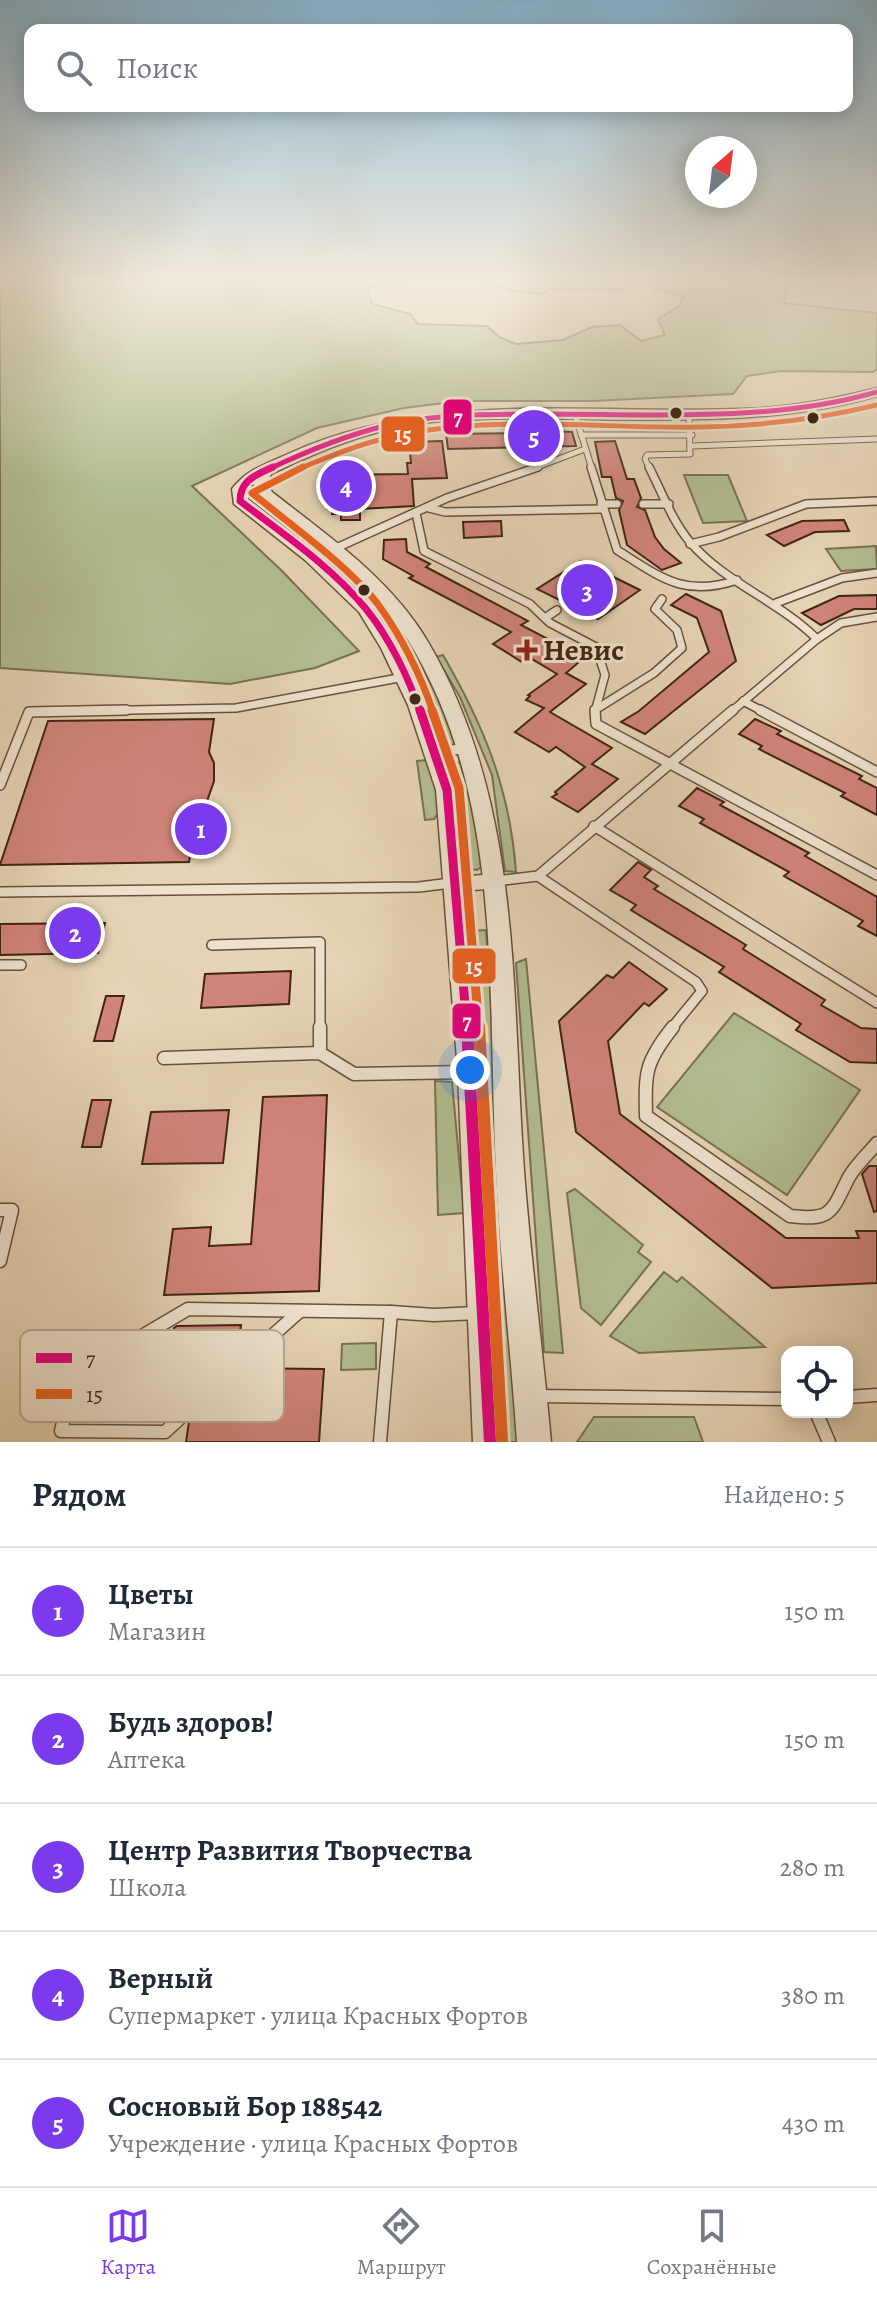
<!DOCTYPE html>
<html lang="ru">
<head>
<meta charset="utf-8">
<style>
	:root { --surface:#fff; --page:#f6f6f7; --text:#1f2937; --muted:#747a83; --line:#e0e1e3; --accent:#7c3aed }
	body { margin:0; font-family:Alegreya,serif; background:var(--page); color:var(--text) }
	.controls { position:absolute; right:24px; bottom:24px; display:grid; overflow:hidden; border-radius:16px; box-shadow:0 4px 20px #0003 }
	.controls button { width:72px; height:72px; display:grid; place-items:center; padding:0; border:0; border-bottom:2px solid var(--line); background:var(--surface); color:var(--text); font:40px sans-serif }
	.compass { position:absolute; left:685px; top:136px; width:72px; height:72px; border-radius:50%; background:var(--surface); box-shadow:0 4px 20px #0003; rotate:28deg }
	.you { position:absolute; left:470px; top:1070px; width:28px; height:28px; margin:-20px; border:6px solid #fff; border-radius:50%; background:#1a73e8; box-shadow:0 0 0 12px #1a73e833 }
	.badge { display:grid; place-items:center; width:52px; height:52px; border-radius:50%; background:var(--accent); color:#fff; font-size:26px; font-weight:700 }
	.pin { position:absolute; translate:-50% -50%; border:4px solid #fff; box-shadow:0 2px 8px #0006 }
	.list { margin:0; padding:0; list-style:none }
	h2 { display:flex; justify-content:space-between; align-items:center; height:104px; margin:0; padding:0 32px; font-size:34px }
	h2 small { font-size:26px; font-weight:400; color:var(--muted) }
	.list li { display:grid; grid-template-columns:52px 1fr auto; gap:24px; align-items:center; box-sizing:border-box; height:128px; padding:0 32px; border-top:2px solid var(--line) }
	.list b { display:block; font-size:30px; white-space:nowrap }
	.list p { margin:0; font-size:26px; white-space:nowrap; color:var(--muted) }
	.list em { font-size:26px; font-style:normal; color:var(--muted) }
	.icon { flex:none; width:44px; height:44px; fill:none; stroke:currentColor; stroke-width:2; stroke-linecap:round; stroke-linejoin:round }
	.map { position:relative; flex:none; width:877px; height:1442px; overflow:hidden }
	.search { position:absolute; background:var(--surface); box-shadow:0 4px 20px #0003; left:24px; right:24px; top:24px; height:88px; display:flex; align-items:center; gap:20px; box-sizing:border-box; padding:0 28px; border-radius:16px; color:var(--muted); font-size:30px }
	.sheet { height:744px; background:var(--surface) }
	nav { display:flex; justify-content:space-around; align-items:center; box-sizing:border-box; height:112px; border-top:2px solid var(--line); background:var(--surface); font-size:22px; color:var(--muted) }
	nav a { display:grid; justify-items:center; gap:4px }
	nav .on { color:var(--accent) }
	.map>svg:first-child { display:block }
	.green { fill:#b2bd8f; stroke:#7a7152; stroke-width:2 }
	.building { fill:#d18479; stroke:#412514; stroke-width:2 }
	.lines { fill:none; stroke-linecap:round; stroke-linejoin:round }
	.service-far3-casing { stroke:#6a503c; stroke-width:7 }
	.service-far2-casing { stroke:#6a503c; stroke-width:10 }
	.service-far1-casing { stroke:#6a503c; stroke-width:12 }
	.service-casing { stroke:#6a503c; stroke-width:15 }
	.minor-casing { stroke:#6a503c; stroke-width:3 }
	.tertiary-casing { stroke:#6a503c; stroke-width:3 }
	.service-far3 { stroke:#eee2ce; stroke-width:5 }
	.service-far2 { stroke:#eee2ce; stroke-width:7 }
	.service-far1 { stroke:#eee2ce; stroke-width:9 }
	.service { stroke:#eee2ce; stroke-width:12 }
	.minor { fill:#eee2ce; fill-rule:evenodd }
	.tertiary { fill:#eee2ce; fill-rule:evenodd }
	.bus-1-far3-casing { stroke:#eee2ce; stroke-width:9 }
	.bus-1-far2-casing { stroke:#eee2ce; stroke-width:12 }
	.bus-1-far1-casing { stroke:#eee2ce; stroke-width:15 }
	.bus-1-casing { stroke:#eee2ce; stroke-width:18 }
	.bus-2-far3-casing { stroke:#eee2ce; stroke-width:9 }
	.bus-2-far2-casing { stroke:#eee2ce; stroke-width:12 }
	.bus-2-far1-casing { stroke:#eee2ce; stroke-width:15 }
	.bus-2-casing { stroke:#eee2ce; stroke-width:18 }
	.bus-1-far3 { stroke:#e5007d; stroke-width:5 }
	.bus-1-far2 { stroke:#e5007d; stroke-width:7 }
	.bus-1-far1 { stroke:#e5007d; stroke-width:9 }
	.bus-1 { stroke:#e5007d; stroke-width:12 }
	.bus-2-far3 { stroke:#e96221; stroke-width:5 }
	.bus-2-far2 { stroke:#e96221; stroke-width:7 }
	.bus-2-far1 { stroke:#e96221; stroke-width:9 }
	.bus-2 { stroke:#e96221; stroke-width:12 }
	.bus-dot { fill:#412514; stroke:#eee2ce; stroke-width:3 }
	.poi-dot { fill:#8f2418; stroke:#eee2ce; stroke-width:3 }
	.labels { text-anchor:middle; stroke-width:6; stroke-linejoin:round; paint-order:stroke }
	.poi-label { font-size:30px; font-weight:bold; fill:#412514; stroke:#eee2ce; text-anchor:start }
	.key { fill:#eee2ce; stroke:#baa996; stroke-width:2 }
	.key-label { font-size:22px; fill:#412514 }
	.line-badge { stroke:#eee2ce; stroke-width:3 }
	.badge-label { font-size:22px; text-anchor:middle; font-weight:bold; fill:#fff }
</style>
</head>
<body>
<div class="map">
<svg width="877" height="1442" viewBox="0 0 877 1442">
	<rect width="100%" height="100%" fill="#e5d3b3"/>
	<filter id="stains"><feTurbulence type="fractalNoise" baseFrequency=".0025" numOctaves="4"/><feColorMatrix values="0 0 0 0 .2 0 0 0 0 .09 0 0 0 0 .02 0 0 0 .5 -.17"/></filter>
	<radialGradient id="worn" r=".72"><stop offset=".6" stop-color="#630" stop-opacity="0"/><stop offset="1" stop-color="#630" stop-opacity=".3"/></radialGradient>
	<g class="green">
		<path d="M0,281h405l-5,4h-20l-13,4 5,15 38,10 8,10 69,2 12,11 17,7 47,-4 29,-13 28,-2 21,16 24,-6 -7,-16 20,-12 6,-11 -38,-9 -8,-6h150l-4,22 93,10v56l-4,3 -93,-1 -33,5 -14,18 -140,7h-133l-56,7 -87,20 -125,58 90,85 77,80 -44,17 -85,16 -230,-16z"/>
		<path d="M479,281h156l1,4 -16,5 -72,-1 -5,5 -30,-3z"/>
		<path d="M684,475h44l19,46 -44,2z"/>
		<path d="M271,508c50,40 96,80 135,131l-10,3c-37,-52 -82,-91 -132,-131z"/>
		<path d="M876,546l1,23 -36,2 -15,-22z"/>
		<path d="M409,646l34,59 17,41h-13l-13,-40 -33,-58z"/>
		<path d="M443,655c41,71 67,134 73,217l-11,-1 -13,-96 -32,-78 -24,-40z"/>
		<path d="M427,760l10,29 2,24 -5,6 -9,1 -8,-59z"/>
		<path d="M462,762l12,48 7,57 -4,3 -7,-1 -3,-5 -13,-101z"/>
		<path d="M486,930l34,512h-15l-33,-511z"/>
		<path d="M526,959l37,394 -19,-1 -28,-389z"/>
		<path d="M734,1013l126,77 -73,105 -130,-88z"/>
		<path d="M435,1081l17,1 12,131 -26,2z"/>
		<path d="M575,1189l68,56 -5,7 13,10 -50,63 -20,-17 -14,-115z"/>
		<path d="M664,1272l13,10 5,-5 83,70 -126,6 -29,-17z"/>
		<path d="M376,1343v26l-35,1 1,-26z"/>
		<path d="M594,1417h100l9,25h-126z"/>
	</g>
	<g class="building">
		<path d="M524,430l48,2 4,14 -128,3 -2,-15 79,-1z"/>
		<path d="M442,441l5,37 -35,1 2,27 -54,3v11h-19v-6h-9v-5h-4l-1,-9h-4l1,-25 84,-1 -1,-11h4l-2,-21z"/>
		<path d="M615,441l12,38h7l7,19 -4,9 8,3 10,27 9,12 17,14 -19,7 -35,-25 -8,-35 4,-9 -7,-3 -5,-21h-9l-7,-35z"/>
		<path d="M844,520l5,11 -34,1 -31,14 -17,-11 35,-14z"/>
		<path d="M501,521l1,15 -38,2 -1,-16z"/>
		<path d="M406,539l1,13 23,12 -4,3 102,54 -7,4 63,33 -18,15 20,11 -36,28 62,36 -20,16 26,15 -40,33 -26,-15 5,-3 -2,-2 30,-25 -29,-20 -7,5 -34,-20 29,-24 -18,-8 4,-4 -2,-1 29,-21 -27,-16 -8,4 -29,-18 18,-12 -102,-54 4,-2 -30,-17 1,-19z"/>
		<path d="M581,561l59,29 -42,29 -61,-30z"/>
		<path d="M686,594l35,17 15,50 -91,73 -24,-12 18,-11 70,-59 -12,-34 -26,-13z"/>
		<path d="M877,595v14h-23l-33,16 -19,-12 37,-17z"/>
		<path d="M214,719l-5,33 5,11v18l-7,20 -15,22h4l-7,39 -189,3 48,-144z"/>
		<path d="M755,719l26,12 -4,3 85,42 -3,3 18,9v27l-36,-19 4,-3 -86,-44 3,-3 -23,-12z"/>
		<path d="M697,788l27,14 -4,3 89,48 -4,3 72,41v39l-19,-10 5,-5 -79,-45 5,-4 -89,-49 4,-4 -25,-13z"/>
		<path d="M638,862l13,8 -7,7 14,9 -4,3 92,56 -3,4 82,51 -4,5 40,23 16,1v34l-27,-1 -54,-32 5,-6 -82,-52 5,-5 -93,-57 5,-5 -26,-15z"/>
		<path d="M105,923l-7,30 -98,2v-31z"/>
		<path d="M629,962l38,27 -18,17 -5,-3 -36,38 12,73 166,124h73l-3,-7h21v52l-105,5 -196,-156 -17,-111 48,-46 6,3z"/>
		<path d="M291,971l-2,33 -88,4 4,-34z"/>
		<path d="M106,996h18l-11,45h-19z"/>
		<path d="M327,1095l-8,196 -155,4 9,-66 38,-2 -2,19 42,-2 12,-147z"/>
		<path d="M92,1100h19l-10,47h-19z"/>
		<path d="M229,1110l-6,53 -81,1 9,-52z"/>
		<path d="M869,1166h8v45l-3,1 -12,-38z"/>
		<path d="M241,1325l-5,36 5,7 83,1 -5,73h-133l3,-20 7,-7h27l8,-37 -7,-8h-49l-2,16 -53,-2 6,-28 43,1 5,-29 3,-2z"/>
	</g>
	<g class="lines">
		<defs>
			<g id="service-far3">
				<path d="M575,414l17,55"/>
				<path d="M581,435h111"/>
				<path d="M692,446l185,-7"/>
				<path d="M532,469l53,-20"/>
				<path d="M650,469l-5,-10 2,-4 43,-1 -1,-39"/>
			</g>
			<g id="service-far2">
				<path d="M591,467l26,83c43,27 67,48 120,30"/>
				<path d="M649,467c13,25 23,54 41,75 35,41 89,59 127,97l-86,73"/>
				<path d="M601,504h16"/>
				<path d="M643,504h26"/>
				<path d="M429,508l16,4 157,-3"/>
				<path d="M416,513l8,38 106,53 20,19 46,24 9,28 -10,37"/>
				<path d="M690,544l29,-7 87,-33 71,-3"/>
				<path d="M334,549l113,-51 91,-31"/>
				<path d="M776,603l66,-25 35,-5"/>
				<path d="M545,618l12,-8"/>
				<path d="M817,639l24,-16 36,-6"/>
				<path d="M743,701l21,11"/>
				<path d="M595,710l59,-37 28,-25 -5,-18 -22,-21 7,-10"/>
				<path d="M29,712l207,-4 168,-31"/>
			</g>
			<g id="service-far1">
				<path d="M595,710l1,14 281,151"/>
				<path d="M760,710l117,62"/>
				<path d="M436,751l28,-2"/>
				<path d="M0,785l29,-73 97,-2"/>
				<path d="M594,826l283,177"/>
				<path d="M538,876l158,106 6,9 -31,38"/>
				<path d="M496,881l42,-5 195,-166"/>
				<path d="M0,892l419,-5 32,-4"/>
				<path d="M212,945l108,-3v87"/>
				<path d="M0,965h21"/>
			</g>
			<g id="service">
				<path d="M320,1027v26"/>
				<path d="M673,1027c-28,35 -28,45 -27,89l144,100c43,5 41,-4 59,-39 7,-12 19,-23 28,-34"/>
				<path d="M164,1058l156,-5 34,21 113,-2"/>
				<path d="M0,1210h12l-12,51"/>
				<path d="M245,1360l55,-49"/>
				<path d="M222,1379l-57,53 -104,-1 13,-55 114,-67 203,3"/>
				<path d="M536,1396l251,3"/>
				<path d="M847,1397l30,-2"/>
				<path d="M816,1412l13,30"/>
				<path d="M380,1442l11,-130 43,3 44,-2"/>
			</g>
			<path id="minor" d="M494,874l7,2 2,5 -2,5c-15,4 -38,6 -53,2l-2,-5 2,-5z"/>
			<path id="tertiary" d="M877,388v8c-109,32 -239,22 -352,23 -44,0 -92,-1 -134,10 -42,9 -82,27 -120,45l-3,11 4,7c55,43 120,88 156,150 95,162 83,349 96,529 7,91 19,181 27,271h-34c-6,-91 -17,-181 -21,-271 -9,-178 9,-373 -88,-531 -36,-58 -96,-101 -149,-142l-6,-15 -5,6v10l69,53 55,53 27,43 29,57 30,85 26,283 23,369h-34l-15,-369 -22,-283 -28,-85 -27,-57 -22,-36 -54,-52 -71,-56 -2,-15c14,-19 34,-25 56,-35 148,-68 317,-37 475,-46 40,-3 76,-10 114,-20z"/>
		</defs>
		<use href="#service-far3" class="service-far3-casing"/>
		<use href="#service-far2" class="service-far2-casing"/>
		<use href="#service-far1" class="service-far1-casing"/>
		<use href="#service" class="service-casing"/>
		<use href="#minor" class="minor-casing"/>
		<use href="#tertiary" class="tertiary-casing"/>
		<use href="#service-far3" class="service-far3"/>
		<use href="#service-far2" class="service-far2"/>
		<use href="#service-far1" class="service-far1"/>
		<use href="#service" class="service"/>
		<use href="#minor" class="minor"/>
		<use href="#tertiary" class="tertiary"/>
		<defs>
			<path id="bus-1-far3" d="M269,469c38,-18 78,-34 119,-44 44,-11 94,-10 139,-11 114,-1 240,10 350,-22"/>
			<path id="bus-1-far2" d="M273,467c-17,8 -33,13 -33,34 43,33 92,66 126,108 23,28 43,69 54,103"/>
			<path id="bus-1-far1" d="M420,710l27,80 20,239"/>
			<path id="bus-1" d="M467,1027l23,415"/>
			<path id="bus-2-far3" d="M299,469c30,-13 60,-25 92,-32 98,-23 210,-8 311,-10 59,-1 117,-8 175,-22"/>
			<path id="bus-2-far2" d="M303,467l-51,26c38,31 95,72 125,110 23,31 44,72 56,109"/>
			<path id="bus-2-far1" d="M432,710l27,78 20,241"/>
			<path id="bus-2" d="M479,1027l23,414"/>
		</defs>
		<use href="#bus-1-far3" class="bus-1-far3-casing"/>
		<use href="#bus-1-far2" class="bus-1-far2-casing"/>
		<use href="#bus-1-far1" class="bus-1-far1-casing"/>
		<use href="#bus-1" class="bus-1-casing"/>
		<use href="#bus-2-far3" class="bus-2-far3-casing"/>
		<use href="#bus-2-far2" class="bus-2-far2-casing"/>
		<use href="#bus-2-far1" class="bus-2-far1-casing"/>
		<use href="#bus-2" class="bus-2-casing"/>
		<use href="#bus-1-far3" class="bus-1-far3"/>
		<use href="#bus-1-far2" class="bus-1-far2"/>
		<use href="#bus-1-far1" class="bus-1-far1"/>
		<use href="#bus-1" class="bus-1"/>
		<use href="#bus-2-far3" class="bus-2-far3"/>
		<use href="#bus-2-far2" class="bus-2-far2"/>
		<use href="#bus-2-far1" class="bus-2-far1"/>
		<use href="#bus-2" class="bus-2"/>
	</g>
	<linearGradient id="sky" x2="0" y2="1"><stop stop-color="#87b5d1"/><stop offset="0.58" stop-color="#f3ebdd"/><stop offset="1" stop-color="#f3ebdd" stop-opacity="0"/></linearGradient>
	<rect width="877" height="483" fill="url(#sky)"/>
	<g class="bus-dot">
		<circle cx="676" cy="413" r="7"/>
		<circle cx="813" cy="418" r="7"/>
		<circle cx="364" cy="590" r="7"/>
		<circle cx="415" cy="699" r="7"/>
	</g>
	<path class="poi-dot" d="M523 638h8v8h8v8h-8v8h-8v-8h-8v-8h8z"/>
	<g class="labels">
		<g class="poi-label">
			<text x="543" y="660">Невис</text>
		</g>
	</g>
	<rect x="20" y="1330" width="264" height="92" rx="12" class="key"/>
	<rect x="36" y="1353" width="36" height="10" fill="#e5007d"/>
	<rect x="36" y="1389" width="36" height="10" fill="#e96221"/>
	<g class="key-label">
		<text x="86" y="1366">7</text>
		<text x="86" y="1402">15</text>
	</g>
	<g class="line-badge">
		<rect x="442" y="398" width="31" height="38" rx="8" fill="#e5007d"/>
		<rect x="380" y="415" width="46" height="38" rx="8" fill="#e96221"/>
		<rect x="451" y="947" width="46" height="38" rx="8" fill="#e96221"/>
		<rect x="451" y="1002" width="31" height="38" rx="8" fill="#e5007d"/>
	</g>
	<g class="badge-label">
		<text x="458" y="425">7</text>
		<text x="403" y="442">15</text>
		<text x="474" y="974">15</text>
		<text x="467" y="1029">7</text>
	</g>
	<rect width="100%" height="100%" filter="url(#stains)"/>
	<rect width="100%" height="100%" fill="url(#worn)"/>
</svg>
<div class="controls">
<button><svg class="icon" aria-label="locate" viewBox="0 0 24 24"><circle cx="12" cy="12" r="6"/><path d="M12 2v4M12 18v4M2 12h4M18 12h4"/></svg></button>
</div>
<svg class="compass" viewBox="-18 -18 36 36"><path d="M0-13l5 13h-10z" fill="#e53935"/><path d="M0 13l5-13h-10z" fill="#747a83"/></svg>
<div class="you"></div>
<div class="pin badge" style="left:201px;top:829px">1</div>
<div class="pin badge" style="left:75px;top:933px">2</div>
<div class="pin badge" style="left:587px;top:590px">3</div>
<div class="pin badge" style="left:346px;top:486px">4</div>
<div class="pin badge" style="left:534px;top:436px">5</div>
<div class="search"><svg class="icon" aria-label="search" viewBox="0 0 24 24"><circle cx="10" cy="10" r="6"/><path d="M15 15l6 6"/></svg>Поиск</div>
</div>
<section class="sheet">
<h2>Рядом<small>Найдено: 5</small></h2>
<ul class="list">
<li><span class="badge">1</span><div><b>Цветы</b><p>Магазин</p></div><em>150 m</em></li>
<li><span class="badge">2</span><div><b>Будь здоров!</b><p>Аптека</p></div><em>150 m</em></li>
<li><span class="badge">3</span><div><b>Центр Развития Творчества</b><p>Школа</p></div><em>280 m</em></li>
<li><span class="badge">4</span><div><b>Верный</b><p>Супермаркет · улица Красных Фортов</p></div><em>380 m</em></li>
<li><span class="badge">5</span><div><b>Сосновый Бор 188542</b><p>Учреждение · улица Красных Фортов</p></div><em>430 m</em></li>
</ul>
</section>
<nav>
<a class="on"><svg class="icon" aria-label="map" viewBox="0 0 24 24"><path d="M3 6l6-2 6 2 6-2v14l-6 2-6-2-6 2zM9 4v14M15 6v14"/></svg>Карта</a>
<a><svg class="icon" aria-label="directions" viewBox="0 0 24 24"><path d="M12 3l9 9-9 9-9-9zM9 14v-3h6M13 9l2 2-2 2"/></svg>Маршрут</a>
<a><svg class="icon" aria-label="saved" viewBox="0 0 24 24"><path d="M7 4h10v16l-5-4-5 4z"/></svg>Сохранённые</a>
</nav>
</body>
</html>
